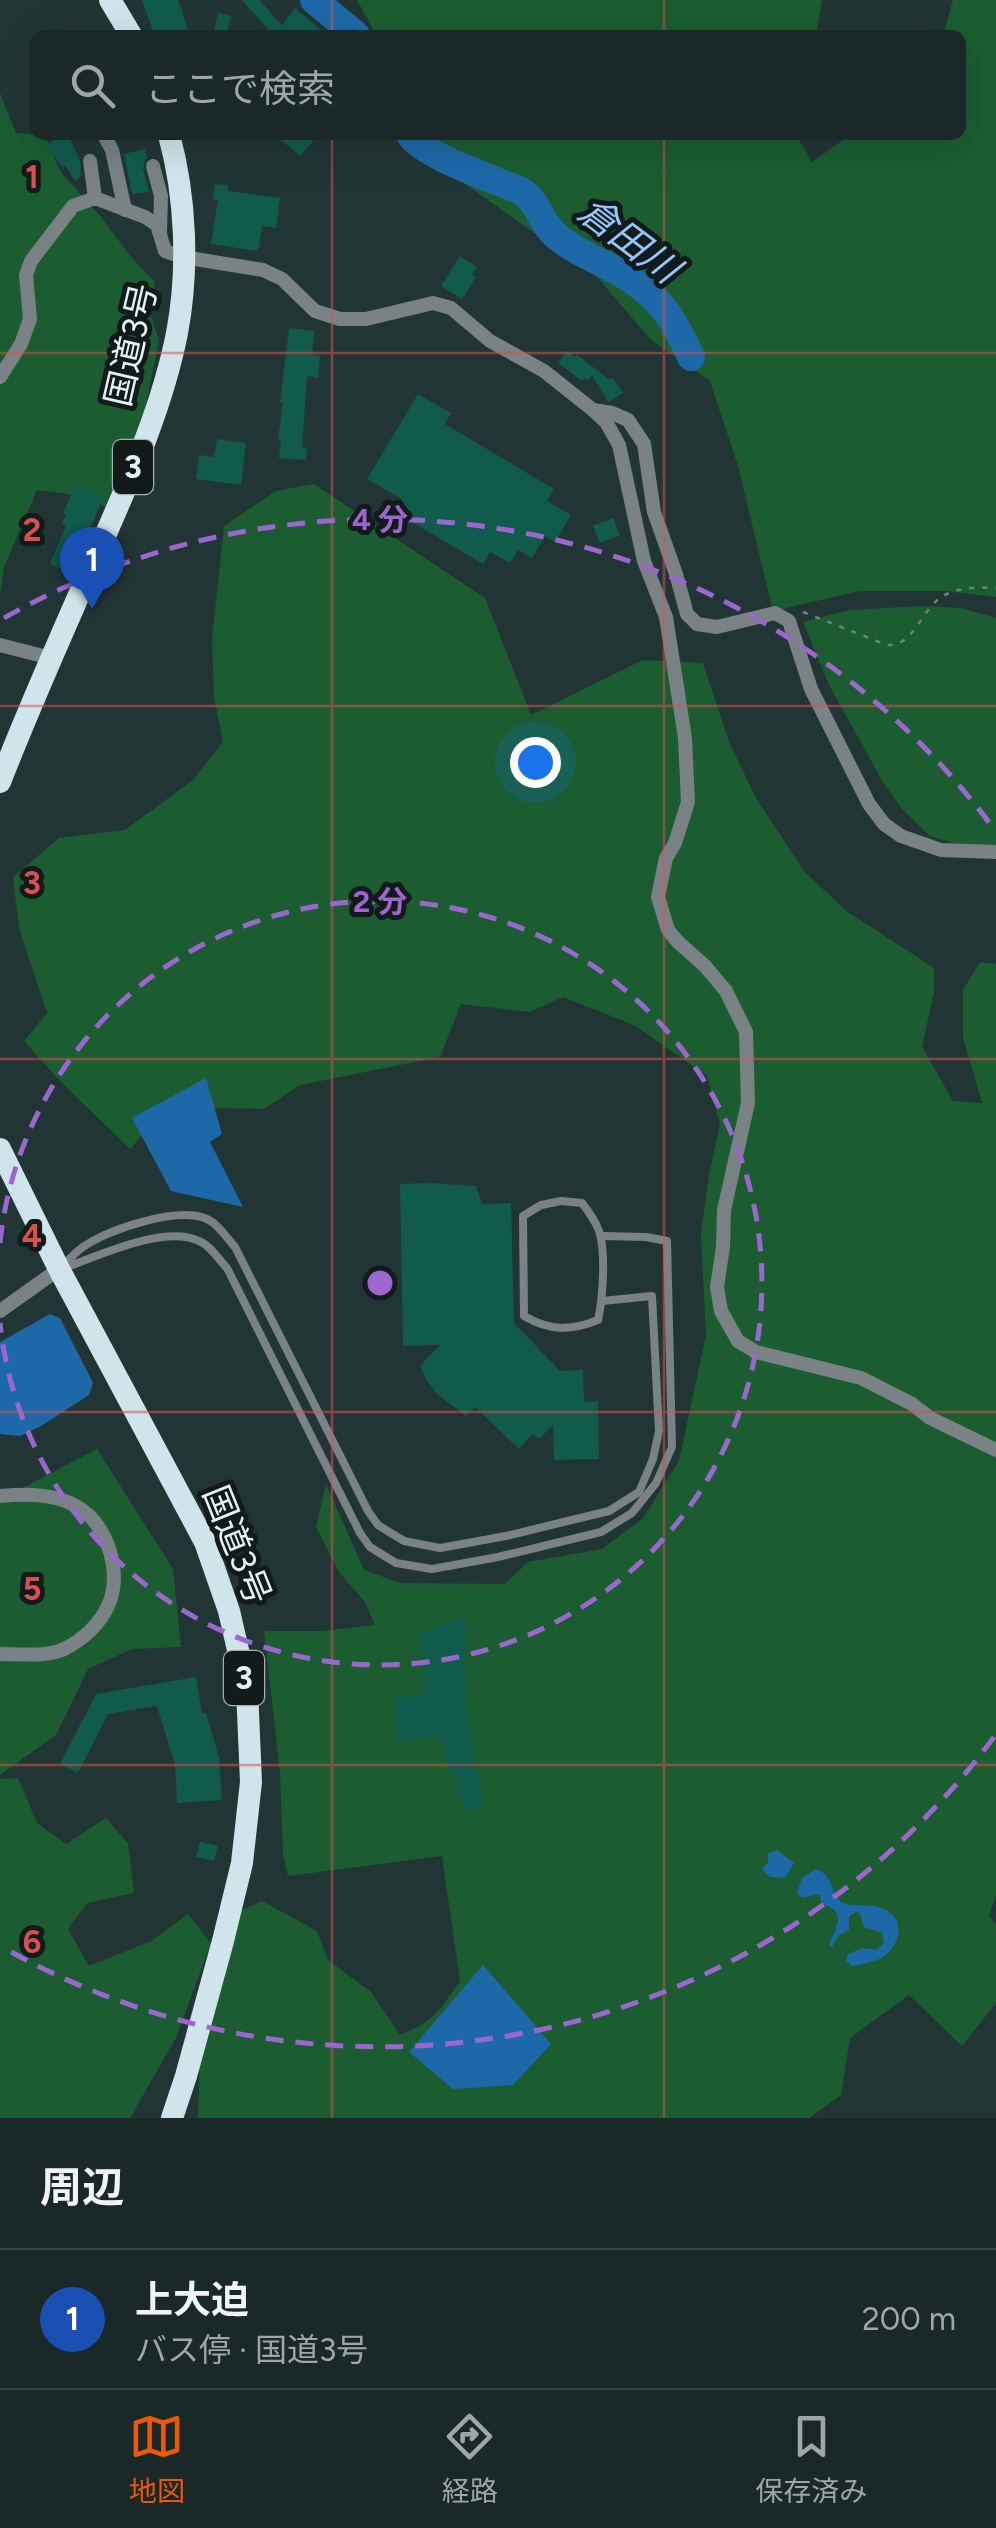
<!DOCTYPE html>
<html lang="ja">
<head>
<meta charset="utf-8">
<style>
	:root { --surface:#1a2828; --page:#233030; --text:#f1f3f6; --muted:#9fa6a8; --line:#384445; --accent:#ea580c }
	body { margin:0; font-family:Figtree,"Noto Sans JP",sans-serif; background:var(--page); color:var(--text) }
	.you { position:absolute; left:535px; top:762px; width:35px; height:35px; margin:-25px; border:8px solid #fff; border-radius:50%; background:#1a73e8; box-shadow:0 0 0 15px #1a73e833 }
	.badge { display:grid; place-items:center; width:65px; height:65px; border-radius:50%; background:var(--accent); color:#fff; font-size:32px; font-weight:700 }
	.pin { position:absolute; translate:-50% -82px; filter:drop-shadow(0 2px 5px #0008) }
	.pin::after { content:''; position:absolute; top:52px; width:35px; height:30px; background:inherit; clip-path:polygon(0 0,100% 0,50% 100%) }
	.list { margin:0; padding:0; list-style:none }
	h2 { display:flex; justify-content:space-between; align-items:center; height:130px; margin:0; padding:0 40px; font-size:42px }
	h2 small { font-size:32px; font-weight:400; color:var(--muted) }
	.list li { display:grid; grid-template-columns:65px 1fr auto; gap:30px; align-items:center; box-sizing:border-box; height:140px; padding:0 40px; border-top:2px solid var(--line) }
	.list b { display:block; font-size:38px; white-space:nowrap }
	.list p { margin:0; font-size:32px; white-space:nowrap; color:var(--muted) }
	.list em { font-size:32px; font-style:normal; color:var(--muted) }
	.icon { flex:none; width:55px; height:55px; fill:none; stroke:currentColor; stroke-width:2; stroke-linecap:round; stroke-linejoin:round }
	.map { position:relative; flex:none; width:996px; height:2118px; overflow:hidden }
	.search { position:absolute; background:var(--surface); box-shadow:0 10px 40px #0002; left:30px; right:30px; top:30px; height:110px; display:flex; align-items:center; gap:25px; box-sizing:border-box; padding:0 35px; border-radius:15px; color:var(--muted); font-size:38px }
	.sheet { height:270px; background:var(--surface) }
	nav { display:flex; justify-content:space-around; align-items:center; box-sizing:border-box; height:140px; border-top:2px solid var(--line); background:var(--surface); font-size:28px; color:var(--muted) }
	nav a { display:grid; justify-items:center; gap:5px }
	nav .on { color:var(--accent) }
	.map>svg:first-child { display:block }
	.green { fill:#1b5d31 }
	.water { fill:#1d69a8 }
	.lines { fill:none; stroke-linecap:round; stroke-linejoin:round }
	.river { stroke:#1d69a8; stroke-width:28 }
	.building { fill:#115b4c }
	.path { stroke:#718181; stroke-width:2.5; stroke-dasharray:5 8; stroke-linecap:butt }
	.service { stroke:#7a8285; stroke-width:8 }
	.minor { stroke:#7a8285; stroke-width:14 }
	.trunk { stroke:#d0e4eb; stroke-width:22 }
	.grid { fill:none; stroke:#d95050; stroke-width:2.5; stroke-opacity:0.55 }
	.ring { fill:none; stroke:#9b67ce; stroke-width:5; stroke-dasharray:18 12 }
	.labels { text-anchor:middle; stroke-width:10; stroke-linejoin:round; paint-order:stroke }
	.shield { fill:#121a1b; stroke:#a6b1b2; stroke-width:2.5 }
	.shield-label { font-size:32px; font-weight:bold; fill:#e6f2f2 }
	.street-label { font-size:35px; fill:#e6f2f2; stroke:#121a1b }
	.water-label { font-size:38px; font-style:italic; fill:#92c7fa; stroke:#121a1b }
	.grid-label { font-size:32px; text-anchor:middle; font-weight:bold; fill:#d95050; stroke:#121a1b; stroke-width:10; stroke-linejoin:round; paint-order:stroke }
	.centre { fill:#9b67ce; stroke:#121a1b; stroke-width:5 }
	.ring-label { font-size:30px; text-anchor:middle; font-weight:bold; fill:#9b67ce; stroke:#121a1b; stroke-width:10; stroke-linejoin:round; paint-order:stroke }
</style>
</head>
<body>
<div class="map">
<svg width="996" height="2118" viewBox="0 0 996 2118">
	<rect width="100%" height="100%" fill="#223535"/>
	<g class="green">
		<path d="M357,0h465l-6,35h-440z"/>
		<path d="M953,0h43v597l-51,-6h-85l-87,20 -35,-145 -28,-85 -59,-41 -53,-62 -184,-130 -3,-13h385l16,27 38,-27h111v-100h-18z"/>
		<path d="M0,93l16,40 29,2 15,36 41,46 30,40 24,25 -6,29 10,29 -17,84 -36,83 -38,-13 -31,-4 -33,77 -4,28z"/>
		<path d="M314,484l171,114 46,117 112,-55 60,3 27,81 26,54 48,73 41,39 89,58v24l-12,55 31,54 29,2 -19,-65v-48l17,-28 16,2v931l-7,21 7,8v79l-34,43 -53,-51 -59,43 -9,57 -32,23h-611l3,-88 39,-119 22,-10 55,30 11,29 43,32 29,43c35,-14 39,-24 60,-54l-18,-125 -154,20 -5,-21 -3,-82 -16,-142h57l54,-6 -10,-23 -26,-30 -23,-45 10,-43 38,86 36,13 105,1 23,-22 74,-13 41,-31 36,-57 27,-126 -5,-102 8,-58 11,-51 -13,-48 -73,-51 -71,-28 -34,15 -68,-8 -21,53 -140,28 -36,24 -58,-1 -49,9 -27,32 -70,-68 -36,-40 23,-28 -28,-85 -6,-51 46,-39 66,-8 68,-50 30,-38 -9,-46 -2,-57 12,-113 52,-35z"/>
		<path d="M921,606l40,2 35,10v232l-25,-2 -41,-12 -28,-27 -19,-27 -54,-97 -26,-63 47,-12z"/>
		<path d="M97,1449l76,120 8,78 -49,2 -44,20 -32,66 -56,40v-286h21z"/>
		<path d="M18,1778l19,45 29,21 40,-26 22,26 6,49 -47,10 -19,26 21,37 62,-25 37,-27 23,29 -35,95 -46,80h-130v-339z"/>
	</g>
	<g class="water">
		<path d="M206,1078l16,56 -12,8 33,65 -72,-16 -39,-73z"/>
		<path d="M50,1314l10,4 33,65 -4,12 -48,31 -21,10 -20,-2v-92z"/>
		<path d="M777,1850l17,13 -9,15 -15,-1 -8,-8 6,-6v-9z"/>
		<path d="M816,1869c21,8 13,27 27,34 12,5 27,0 39,5 25,10 19,36 1,49 -8,5 -21,7 -30,9l-7,-5 2,-7 15,-6 14,2 7,-7 -2,-10 -18,-6 -3,-11 -4,-5 -8,6v13l-10,5 -7,12 -3,-1c5,-16 21,-35 -7,-42l-3,-10 -17,4 -5,-5 5,-15z"/>
		<path d="M483,1965l68,79 -38,41 -60,4 -44,-37z"/>
	</g>
	<g class="lines">
		<g class="river">
			<path d="M314,0l42,35"/>
			<path d="M410,135c16,22 84,44 111,56 18,12 19,29 33,43 20,18 45,26 68,40 38,22 51,44 69,83"/>
		</g>
	</g>
	<g class="building">
		<path d="M142,0h36l12,35h-36z"/>
		<path d="M242,0h17l23,25 13,-17 32,27h-54z"/>
		<path d="M218,13l13,3 -5,19h-13z"/>
		<path d="M62,135h6l12,25 1,17 -6,4 -10,-16 -3,2 -15,-22z"/>
		<path d="M275,135h43l-18,21z"/>
		<path d="M145,149l2,8 -4,11 6,24 -17,2 -8,-40z"/>
		<path d="M215,184l13,1v6l52,7 -4,30 -14,-2 -4,25 -47,-7 7,-44 -5,-1z"/>
		<path d="M460,256l17,11 -5,7 4,3 -14,22 -21,-13z"/>
		<path d="M289,328l25,3 -2,24 8,1 -2,22 -11,-2 -5,71 5,1 -1,12 -27,-2 2,-18h-3l5,-37h-3z"/>
		<path d="M567,351l8,6 2,-2 33,25 3,-2 10,15 -15,9 -16,-27 -4,6 -4,-3 -2,3 -24,-18z"/>
		<path d="M418,394l33,19 -6,11 109,65 -7,12 24,14 -16,27 -10,-6 -13,22 -14,-8 -8,13 -20,-11 -7,12 -73,-43 2,-4 -16,-9 6,-9 -35,-20z"/>
		<path d="M217,439l29,4 -5,42 -45,-6 3,-24 15,2z"/>
		<path d="M76,484l28,12 -33,77 -21,-9 16,-38 -4,-2 4,-10 -3,-1z"/>
		<path d="M613,518l7,17 -20,8 -7,-17z"/>
		<path d="M431,1183l45,3 6,18 29,-1 3,120 46,48 23,-1 1,32 14,-1 1,58 -45,1 -1,-35 -14,14 -6,-5 -14,15 -44,-42 -9,9 -29,-22 -10,-13 -7,-15 20,-21 -37,1 -3,-162z"/>
		<path d="M450,1618l17,1 -2,35 3,73 17,81 -19,4 -3,-12h-3l-6,-26h-4l-9,-37 -44,4 -4,-44 29,-3 2,-45h-4l1,-20 17,1v-6h12z"/>
		<path d="M196,1677l6,37 4,-1 13,44 3,43 -45,3 -2,-38 -18,-59 -49,8 -30,59 -18,-9 36,-70z"/>
		<path d="M200,1842l18,4 -4,15 -18,-4z"/>
	</g>
	<g class="lines">
		<path class="path" d="M803,612l84,33c26,2 34,-34 53,-47 16,-11 37,-11 56,-10"/>
		<g class="service">
			<path d="M561,1201l21,2c7,9 13,17 17,28 7,20 4,67 -1,89 -27,11 -48,11 -74,-4l-1,-100 18,-11z"/>
			<path d="M62,1266c8,-7 15,-16 24,-21 25,-16 92,-39 121,-26 10,4 20,19 28,28l133,264 10,14 26,16 36,7 66,-12 103,-25 30,-19 14,-33 6,-28 -7,-135 -50,5"/>
			<path d="M64,1268c34,-12 101,-44 135,-27 11,4 20,19 28,27l133,265 10,14 26,16 36,6 66,-12 103,-25 31,-19 24,-30 16,-36 -5,-206 -21,-4 -45,-1"/>
		</g>
		<g class="minor">
			<path d="M104,135l8,15 13,60"/>
			<path d="M90,161l5,37"/>
			<path d="M153,166l8,30 -1,35"/>
			<path d="M0,377l21,-33 9,-25 -4,-44 5,-14 42,-55 22,-8 50,19 12,8 8,26 18,6 80,13 19,9 33,32 25,8h26l67,-16 18,5 39,33 54,30 49,39 19,3 16,7 16,24 10,68 22,62 11,40 10,10 20,3 58,-14 14,8 22,68 58,115 15,20 17,12 40,14 55,2"/>
			<path d="M593,410l13,12 13,23 25,116 22,56 19,121 3,64 -13,41 -9,15 -8,39 10,33 10,12 27,24 21,25 20,41 2,71 -24,107 -1,37 -6,40 4,24 17,30 18,11 105,26 51,26 18,14 66,32"/>
			<path d="M0,645l51,13"/>
			<path d="M0,1311l59,-42"/>
			<path d="M0,1496c25,-2 53,-3 76,10 31,17 45,63 34,95 -8,22 -28,40 -48,49 -18,7 -43,4 -62,4"/>
		</g>
		<g class="trunk">
			<path d="M110,0l21,35"/>
			<path d="M0,782c28,-72 59,-142 90,-212 33,-76 71,-155 87,-237 12,-63 9,-136 -8,-198"/>
			<path d="M0,1149l59,120 146,273 24,69 18,78 4,93 -9,81 -19,78 -37,135 -14,42"/>
		</g>
	</g>
	<path class="grid" d="M332,0v35M664,0v35M332,135v1983M664,135v1983M0,353h996M0,706h996M0,1059h996M0,1412h996M0,1765h996"/>
	<g class="ring">
		<path d="M0 1243A382 382 0 1 1 0 1323"/>
		<path d="M994 1737A764 764 0 0 1 4 1948M4 618A764 764 0 0 1 994 829"/>
	</g>
	<g class="labels">
		<g class="shield">
			<rect x="113" y="440" width="40" height="54" rx="8"/>
			<rect x="224" y="1651" width="40" height="54" rx="8"/>
		</g>
		<g class="shield-label">
			<text x="133" y="478">3</text>
			<text x="244" y="1689">3</text>
		</g>
		<g class="street-label">
			<text transform="translate(131 345) rotate(-77)" y="12">国道3号</text>
			<text transform="translate(237 1545) rotate(68)" y="12">国道3号</text>
		</g>
		<g class="water-label">
			<text transform="translate(629 240) rotate(37)" y="13">倉田川</text>
		</g>
	</g>
	<g class="grid-label">
		<text x="32" y="188">1</text>
		<text x="32" y="541">2</text>
		<text x="32" y="894">3</text>
		<text x="32" y="1247">4</text>
		<text x="32" y="1600">5</text>
		<text x="32" y="1953">6</text>
	</g>
	<circle cx="380" cy="1283" r="15" class="centre"/>
	<g class="ring-label">
		<text x="380" y="530">4 分</text>
		<text x="380" y="912">2 分</text>
	</g>
</svg>
<div class="you"></div>
<div class="pin badge" style="left:92px;top:609px;background:#1a4fb4">1</div>
<div class="search"><svg class="icon" aria-label="search" viewBox="0 0 24 24"><circle cx="10" cy="10" r="6"/><path d="M15 15l6 6"/></svg>ここで検索</div>
</div>
<section class="sheet">
<h2>周辺<small></small></h2>
<ul class="list">
<li><span class="badge" style="background:#1a4fb4">1</span><div><b>上大迫</b><p>バス停 · 国道3号</p></div><em>200 m</em></li>
</ul>
</section>
<nav>
<a class="on"><svg class="icon" aria-label="map" viewBox="0 0 24 24"><path d="M3 6l6-2 6 2 6-2v14l-6 2-6-2-6 2zM9 4v14M15 6v14"/></svg>地図</a>
<a><svg class="icon" aria-label="directions" viewBox="0 0 24 24"><path d="M12 3l9 9-9 9-9-9zM9 14v-3h6M13 9l2 2-2 2"/></svg>経路</a>
<a><svg class="icon" aria-label="saved" viewBox="0 0 24 24"><path d="M7 4h10v16l-5-4-5 4z"/></svg>保存済み</a>
</nav>
</body>
</html>
